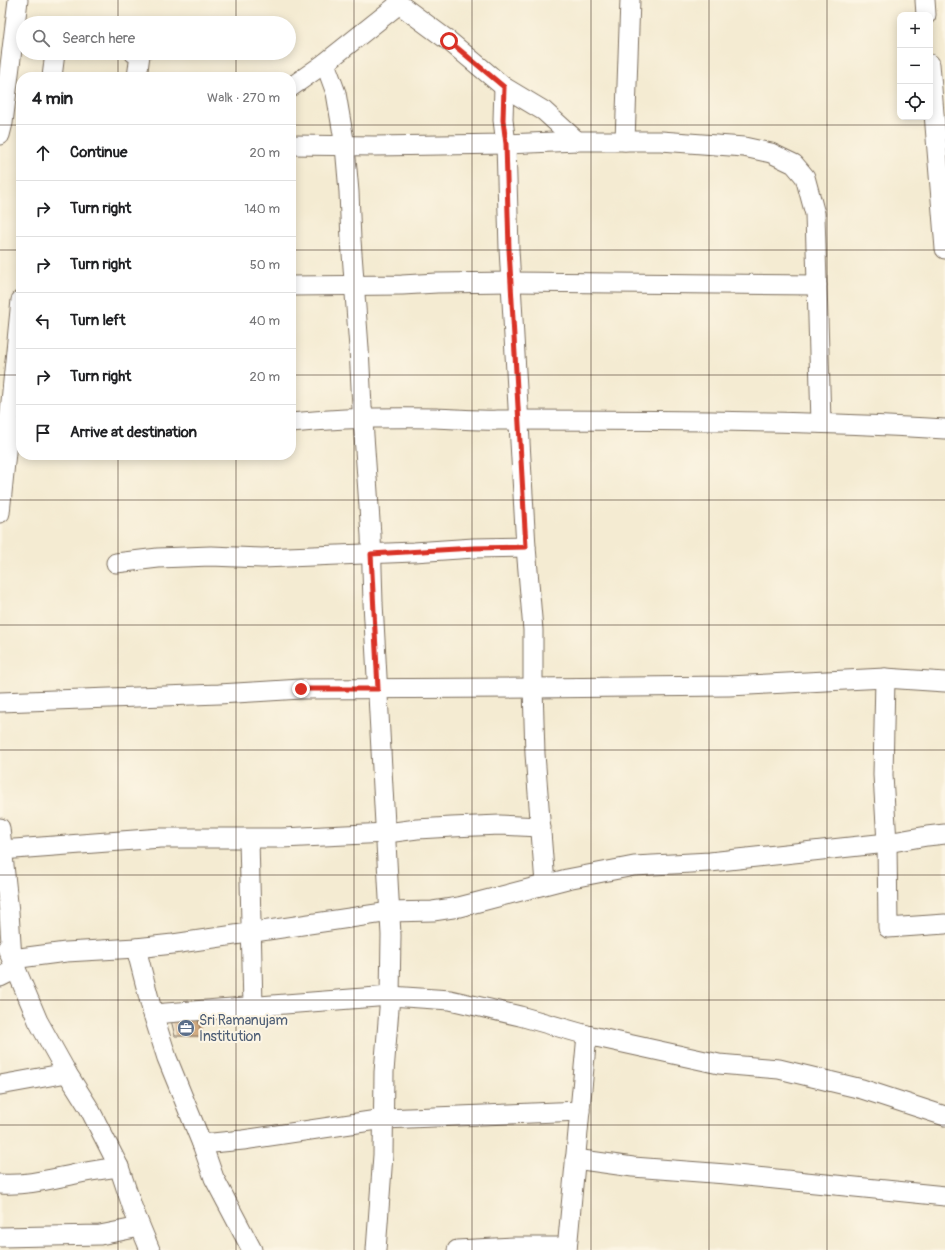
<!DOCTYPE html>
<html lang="en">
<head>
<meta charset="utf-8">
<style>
	:root { --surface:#fff; --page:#f2f2f2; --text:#202124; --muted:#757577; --line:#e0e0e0 }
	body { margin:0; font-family:Pangolin,sans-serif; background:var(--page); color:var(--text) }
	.controls { position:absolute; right:12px; top:12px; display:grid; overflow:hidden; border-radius:8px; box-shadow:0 2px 10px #0003 }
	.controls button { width:36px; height:36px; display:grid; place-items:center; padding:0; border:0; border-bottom:1px solid var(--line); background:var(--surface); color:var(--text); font:20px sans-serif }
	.stop { position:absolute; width:12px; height:12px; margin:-9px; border:3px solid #d93025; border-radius:50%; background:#fff }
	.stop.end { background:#d93025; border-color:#fff; box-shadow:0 1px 4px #0008 }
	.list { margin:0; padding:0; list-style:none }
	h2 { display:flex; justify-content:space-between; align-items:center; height:52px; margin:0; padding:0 16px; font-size:17px }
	h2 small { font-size:13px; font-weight:400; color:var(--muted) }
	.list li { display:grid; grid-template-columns:26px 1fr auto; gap:12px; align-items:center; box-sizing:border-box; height:56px; padding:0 16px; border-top:1px solid var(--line) }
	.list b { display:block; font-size:15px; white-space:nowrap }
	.list em { font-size:13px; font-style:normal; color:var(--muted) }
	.icon { flex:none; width:22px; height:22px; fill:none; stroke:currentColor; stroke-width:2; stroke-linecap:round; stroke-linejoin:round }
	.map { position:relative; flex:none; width:945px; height:1250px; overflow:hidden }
	.search { position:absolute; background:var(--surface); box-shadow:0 2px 10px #0003; left:16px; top:16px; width:280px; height:44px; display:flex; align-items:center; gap:10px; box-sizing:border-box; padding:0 14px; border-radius:22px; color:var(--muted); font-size:15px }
	.panel { position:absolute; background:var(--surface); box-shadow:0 2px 10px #0003; left:16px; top:72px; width:280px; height:388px; border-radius:16px }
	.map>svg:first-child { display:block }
	.building { fill:#cb9f71 }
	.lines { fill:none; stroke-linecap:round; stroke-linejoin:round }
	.street-casing { stroke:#7c6e5d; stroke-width:21 }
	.street { stroke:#fff; stroke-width:19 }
	.route { stroke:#d93025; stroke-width:5 }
	.grid { fill:none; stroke:#3b2a1e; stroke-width:1; stroke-opacity:0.55 }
	.labels { text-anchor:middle; stroke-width:4; stroke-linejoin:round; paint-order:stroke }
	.service-label { font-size:14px; fill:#4e5e75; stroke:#fcf5e5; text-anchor:start }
</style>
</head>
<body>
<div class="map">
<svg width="945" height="1250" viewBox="0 0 945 1250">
	<rect width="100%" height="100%" fill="#fcf5e5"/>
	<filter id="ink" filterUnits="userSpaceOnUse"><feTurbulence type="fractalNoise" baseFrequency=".025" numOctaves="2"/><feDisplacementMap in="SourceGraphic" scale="8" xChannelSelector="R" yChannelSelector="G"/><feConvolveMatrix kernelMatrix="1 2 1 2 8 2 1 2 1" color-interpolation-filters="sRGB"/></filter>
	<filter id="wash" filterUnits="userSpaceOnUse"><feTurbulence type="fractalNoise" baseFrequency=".012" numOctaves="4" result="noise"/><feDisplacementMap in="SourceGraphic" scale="16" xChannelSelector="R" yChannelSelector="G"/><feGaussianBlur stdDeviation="0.9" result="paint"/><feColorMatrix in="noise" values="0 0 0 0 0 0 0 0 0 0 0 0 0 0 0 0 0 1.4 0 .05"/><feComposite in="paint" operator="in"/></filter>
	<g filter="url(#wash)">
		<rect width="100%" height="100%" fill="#f4ebd2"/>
		<g id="blocks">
			<path class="building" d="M198,1019l4,17h-27l-4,-16z"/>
		</g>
	</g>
	<g filter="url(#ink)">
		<use href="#blocks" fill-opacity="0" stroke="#7c6e5d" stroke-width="1"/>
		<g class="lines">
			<defs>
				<g id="street">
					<path d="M398,0l1,4 50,37 55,46 40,24 33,30"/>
					<path d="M925,0l1,15"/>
					<path d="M134,53l6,2 -3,22"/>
					<path d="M325,63l11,30 9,53 4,46 2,48 8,108 3,59 9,128 2,68 18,332 -1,61 -6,76 -1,83 -7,95"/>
					<path d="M930,64l15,185"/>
					<path d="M52,77l3,-24"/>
					<path d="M291,87l34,-24 74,-59"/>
					<path d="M504,87l-1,33 3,24 3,105 17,298 7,83v58l2,66 10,130"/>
					<path d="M0,135l3,-12 15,-123"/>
					<path d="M625,141l5,-141"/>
					<path d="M291,145l84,1 131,-2 71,-3h84l83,6 27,6 23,11 11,13 10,37 6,209"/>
					<path d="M291,286l111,-1 35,-2 75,-1 305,3"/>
					<path d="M291,423c48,-5 96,-6 145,-5 20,1 41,3 62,2 149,0 298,0 447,9"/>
					<path d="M0,513l21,-213"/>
					<path d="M116,563l42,-5 53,-2 51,2 152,-6 60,-4 52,-1"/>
					<path d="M885,678l-2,97 4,68 1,85 57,-4"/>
					<path d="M0,702l219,-8 82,-5 232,-1 196,-2 156,-8 60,4"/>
					<path d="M0,828l9,84 3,47 54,-7 70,-4 37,-4 217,-32 43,-1 26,-4 108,-28 67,-13 76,-4 177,-19 40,-7 18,-2"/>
					<path d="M249,839l4,167"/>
					<path d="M1,850l160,-12h121l105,-5 30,-4 35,-2 48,-2 41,2"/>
					<path d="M7,948l31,73 29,52 22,35 30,59 14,42 17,41"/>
					<path d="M136,948l17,66 14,44 35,86 12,34 38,72"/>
					<path d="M0,977l16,-8"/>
					<path d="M153,1014l237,-18 60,4 70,16 67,19 132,29 60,5 83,20 83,27"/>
					<path d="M0,1085l67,-12"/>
					<path d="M202,1144l41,-4 141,-21 196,-8"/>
					<path d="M575,1159l58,8 93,7 219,22"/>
					<path d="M0,1184c26,2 51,-5 76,-10 14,-3 29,-5 43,-7"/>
					<path d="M0,1237l100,-2 40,-8"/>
					<path d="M457,1250l57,-3h53"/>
					<path d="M567,1250l20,-215"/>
				</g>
			</defs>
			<use href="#street" class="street-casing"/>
			<use href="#street" class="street"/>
		</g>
	</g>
	<g class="lines" filter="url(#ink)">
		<path class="route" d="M301,689h77l-7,-135 103,-6 52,-1 -17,-298 -3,-105 -3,-24 1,-33 -55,-46"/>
	</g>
	<path class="grid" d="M118,0v23M236,0v23M354,0v1250M472,0v1250M591,0v1250M709,0v1250M827,0v1250M118,53v24M236,53v24M0,125h21M291,125h654M0,250h21M291,250h654M0,375h21M291,375h654M118,455v795M236,455v795M0,500h945M0,625h945M0,750h945M0,875h945M0,1000h945M0,1125h945"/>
	<defs>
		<symbol id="office-disc" viewBox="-11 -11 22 22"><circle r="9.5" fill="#5c6f8a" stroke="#fcf5e5"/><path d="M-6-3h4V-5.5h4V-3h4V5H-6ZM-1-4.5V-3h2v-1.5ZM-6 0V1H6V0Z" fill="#fff"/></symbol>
	</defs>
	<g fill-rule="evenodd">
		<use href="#office-disc" x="176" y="1018" width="20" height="20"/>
	</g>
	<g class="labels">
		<g class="service-label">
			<text x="199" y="1025">Sri Ramanujam<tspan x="199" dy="16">Institution</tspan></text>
		</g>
	</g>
</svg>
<div class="controls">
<button>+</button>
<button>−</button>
<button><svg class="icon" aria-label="locate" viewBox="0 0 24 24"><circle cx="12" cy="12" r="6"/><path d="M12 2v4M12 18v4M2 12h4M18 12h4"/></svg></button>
</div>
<div class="stop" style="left:449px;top:41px"></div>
<div class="stop end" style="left:301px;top:689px"></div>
<div class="search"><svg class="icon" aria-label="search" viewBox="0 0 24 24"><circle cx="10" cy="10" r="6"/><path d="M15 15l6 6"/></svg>Search here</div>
<section class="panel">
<h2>4 min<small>Walk · 270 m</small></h2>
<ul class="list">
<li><svg class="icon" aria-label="ahead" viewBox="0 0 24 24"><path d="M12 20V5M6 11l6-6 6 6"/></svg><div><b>Continue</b></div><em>20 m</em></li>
<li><svg class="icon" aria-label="right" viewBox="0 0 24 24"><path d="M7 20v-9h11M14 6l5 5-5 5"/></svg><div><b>Turn right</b></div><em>140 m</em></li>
<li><svg class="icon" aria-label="right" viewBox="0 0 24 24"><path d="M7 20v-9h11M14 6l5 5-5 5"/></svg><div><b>Turn right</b></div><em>50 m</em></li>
<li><svg class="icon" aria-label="left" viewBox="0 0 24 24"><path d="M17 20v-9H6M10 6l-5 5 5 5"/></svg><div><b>Turn left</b></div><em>40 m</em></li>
<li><svg class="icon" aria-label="right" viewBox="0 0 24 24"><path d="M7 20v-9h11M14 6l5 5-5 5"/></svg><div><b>Turn right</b></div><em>20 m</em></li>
<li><svg class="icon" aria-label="arrive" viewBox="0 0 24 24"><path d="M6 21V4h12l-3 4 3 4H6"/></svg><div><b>Arrive at destination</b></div></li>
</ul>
</section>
</div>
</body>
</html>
